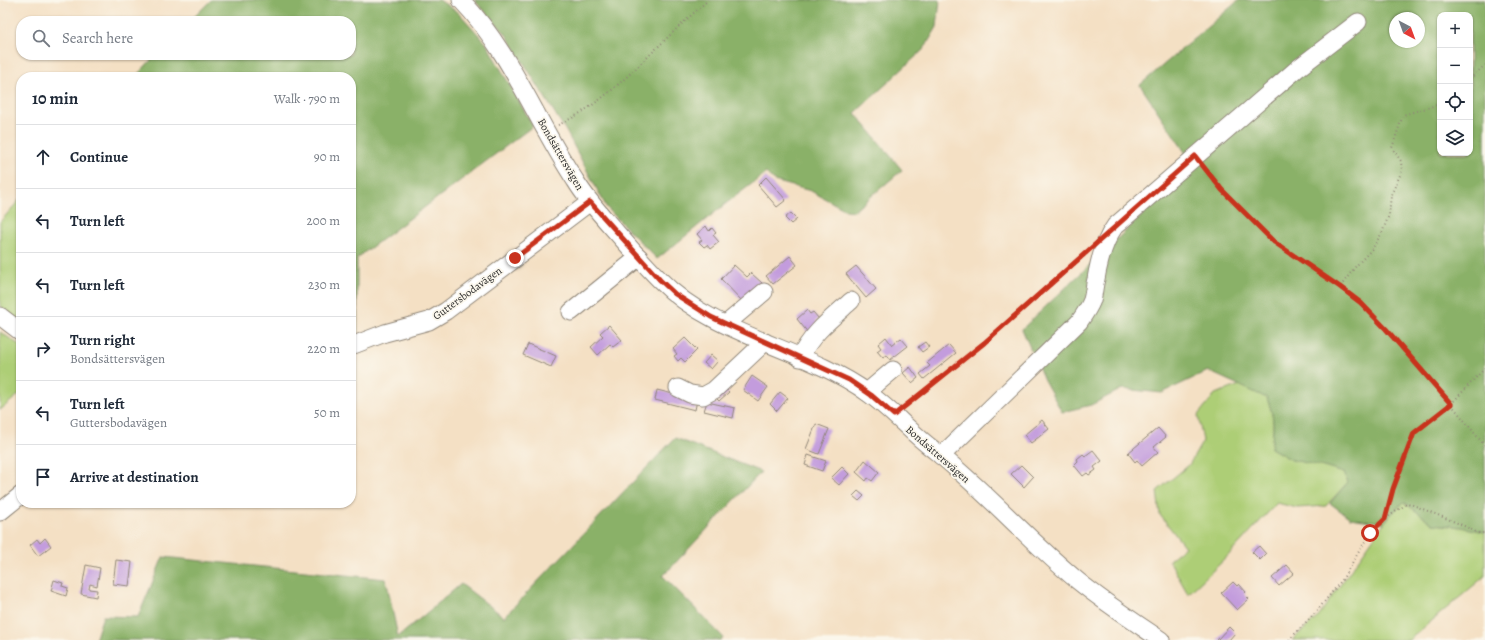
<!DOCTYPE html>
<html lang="en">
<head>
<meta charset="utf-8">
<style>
	:root { --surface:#fff; --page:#f2f2f3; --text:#1f2937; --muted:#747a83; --line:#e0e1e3 }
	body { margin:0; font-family:Alegreya,serif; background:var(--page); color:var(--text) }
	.controls { position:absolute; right:12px; top:12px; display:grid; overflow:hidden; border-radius:8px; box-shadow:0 1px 3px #0004 }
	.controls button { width:36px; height:36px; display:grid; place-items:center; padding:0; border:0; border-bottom:1px solid var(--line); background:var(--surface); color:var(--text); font:20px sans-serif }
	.compass { position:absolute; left:1389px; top:12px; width:36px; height:36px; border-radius:50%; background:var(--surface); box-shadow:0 1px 3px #0004; rotate:139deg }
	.stop { position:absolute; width:12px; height:12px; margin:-9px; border:3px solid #c8321e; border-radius:50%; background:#fff }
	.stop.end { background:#c8321e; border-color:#fff; box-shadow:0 1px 4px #0008 }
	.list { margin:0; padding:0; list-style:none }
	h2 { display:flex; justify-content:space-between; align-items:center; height:52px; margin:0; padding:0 16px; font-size:17px }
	h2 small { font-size:13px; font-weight:400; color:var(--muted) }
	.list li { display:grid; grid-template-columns:26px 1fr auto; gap:12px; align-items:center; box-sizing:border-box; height:64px; padding:0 16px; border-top:1px solid var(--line) }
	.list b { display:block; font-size:15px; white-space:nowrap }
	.list p { margin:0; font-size:13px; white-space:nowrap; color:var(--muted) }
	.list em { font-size:13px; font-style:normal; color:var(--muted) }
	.icon { flex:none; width:22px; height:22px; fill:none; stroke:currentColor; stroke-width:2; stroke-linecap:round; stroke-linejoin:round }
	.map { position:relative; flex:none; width:1485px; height:640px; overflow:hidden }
	.search { position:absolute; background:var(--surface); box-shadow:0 1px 3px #0004; left:16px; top:16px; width:340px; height:44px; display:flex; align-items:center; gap:10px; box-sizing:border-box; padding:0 14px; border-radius:16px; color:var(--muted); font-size:15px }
	.panel { position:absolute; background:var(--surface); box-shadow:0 1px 3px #0004; left:16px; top:72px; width:340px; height:436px; border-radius:16px }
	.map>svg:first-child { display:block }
	.green { fill:#adce76; stroke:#6c7c50 }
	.forest { fill:#8ab167; stroke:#5a6e49; fill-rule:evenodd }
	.building { fill:#c39cdd }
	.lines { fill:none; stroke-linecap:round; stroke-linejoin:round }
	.minor-casing { stroke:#908678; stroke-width:19 }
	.path { stroke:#908678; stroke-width:2; stroke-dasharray:1 3; stroke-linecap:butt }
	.minor { stroke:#fff; stroke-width:17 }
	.route { stroke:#c8321e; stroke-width:5 }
	.labels { text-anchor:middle; stroke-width:3.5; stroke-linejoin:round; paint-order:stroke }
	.street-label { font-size:11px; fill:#2b2b2b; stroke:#fbf7ec }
</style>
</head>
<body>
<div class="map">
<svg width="1485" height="640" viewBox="0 0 1485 640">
	<rect width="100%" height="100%" fill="#fbf7ec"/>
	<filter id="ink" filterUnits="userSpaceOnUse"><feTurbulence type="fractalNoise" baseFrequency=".025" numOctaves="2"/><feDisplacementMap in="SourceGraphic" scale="8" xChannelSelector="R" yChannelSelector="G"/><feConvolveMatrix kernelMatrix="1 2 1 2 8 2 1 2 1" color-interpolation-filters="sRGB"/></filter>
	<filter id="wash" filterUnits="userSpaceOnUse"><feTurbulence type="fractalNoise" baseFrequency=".012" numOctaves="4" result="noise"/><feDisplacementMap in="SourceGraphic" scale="16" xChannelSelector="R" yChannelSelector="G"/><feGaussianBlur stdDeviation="0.9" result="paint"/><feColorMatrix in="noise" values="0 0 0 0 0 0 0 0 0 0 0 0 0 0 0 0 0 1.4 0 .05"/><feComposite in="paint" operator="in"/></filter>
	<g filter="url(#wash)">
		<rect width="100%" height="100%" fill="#f4e0c4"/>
		<g class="green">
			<path d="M21,198v124l-21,-16v-84z"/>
			<path d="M0,332l21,14v47l-21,17z"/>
			<path d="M1240,385l27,13c8,21 7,28 4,50l21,12 25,5 27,8 4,9 -22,24 -29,2 -20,-5 -52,56 -37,35 -19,-34 16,-13 -25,-32 -3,-24 32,-26 14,-24 -5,-26 17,-21z"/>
			<path d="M1404,502l29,22 29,3 23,5v44l-76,64h-117l25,-22 67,-95 13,-15z"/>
		</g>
		<g class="forest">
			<path d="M211,0h228l20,13 27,30 47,83 -176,132v82l-6,2v-265h-216l21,-22h195v-34h-161z"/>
			<path d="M474,0h466l-3,27 -13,22 -69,64 47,57 -48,41 -8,-1 -35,-19 -37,-10 -8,-8 -42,32 -67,54 -50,-51 -41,-77 -61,-98z"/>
			<path d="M1239,0h246v532l-23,-5 -29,-3 -29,-22 -7,6 -13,15 -34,-5 -20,-15 18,-21 -4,-9 -27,-8 -25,-5 -21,-12c3,-22 4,-29 -4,-50l-59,-27 -46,22 -40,-4 -31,16 -29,7 -18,-32 -22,-51 170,-161 -7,-16 -45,-67zM1440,15h30v138h-30zM1395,18h24v24h-24z"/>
			<path d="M675,438l86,34 -98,104 60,61 -2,3h-626l8,-24 35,1 25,-60 223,22 12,58 63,-53 43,33z"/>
		</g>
		<g id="blocks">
			<g class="building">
				<path d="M766,177l20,23 -9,7 -19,-22z"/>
				<path d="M791,213l6,6 -6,5 -6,-6z"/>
				<path d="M706,226l3,5 3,-3 4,5 -3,2 6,7 -9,7 -3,-4 -3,2 -5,-5 3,-2 -5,-6z"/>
				<path d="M790,256l7,9 -24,19 -7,-8z"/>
				<path d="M734,265l13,12 4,-4 11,10 -19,19 -22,-23z"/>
				<path d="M856,266l20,23 -10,9 -20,-24z"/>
				<path d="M807,310l3,4 3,-2 6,7 -3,2 3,5 -10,8 -12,-15z"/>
				<path d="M609,325l13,15 -9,7 -3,-3 -12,11 -7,-8 12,-11 -3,-3z"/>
				<path d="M886,337l6,8 9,-7 7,8 -18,14 -3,-5 -4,3 -6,-7 4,-3 -3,-4z"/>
				<path d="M685,338l12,12 -12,12 -4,-4 -3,3 -4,-5 3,-2 -4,-5z"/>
				<path d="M925,342l4,5 -7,5 -4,-5z"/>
				<path d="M528,344l28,12 -5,11 -28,-12z"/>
				<path d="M949,345l7,8 -32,26 -4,-5 10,-8 -3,-3z"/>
				<path d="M711,355l7,6 -7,8 -7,-6z"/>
				<path d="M910,367l8,11 -6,5 -9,-10z"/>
				<path d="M752,376l16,11 -10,14 -15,-11z"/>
				<path d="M725,388l4,4 -10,9 -4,-4z"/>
				<path d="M657,390l40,10 -2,10 -40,-10z"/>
				<path d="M780,392l8,6 -11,13 -7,-7z"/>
				<path d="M707,402l28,6 -2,10 -29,-7z"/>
				<path d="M1042,420l7,9 -18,14 -7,-8z"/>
				<path d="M816,424l13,5 -10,25 -13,-5z"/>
				<path d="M1158,428l8,9 -12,10 4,5 -16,14 -5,-6 -2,2 -7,-9z"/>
				<path d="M1093,450l9,11 -8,6 2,3 -7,5 -2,-2 -4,3 -9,-11 4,-4 -1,-2 6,-5 2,2z"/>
				<path d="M808,455l18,6 -4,10 -17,-6z"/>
				<path d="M865,460l14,12 -7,9 -4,-3 -2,3 -10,-9z"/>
				<path d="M1021,465l12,12 -9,10 -13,-13z"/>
				<path d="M842,467l7,7 -10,11 -8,-7z"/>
				<path d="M858,491l6,5 -5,5 -6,-5z"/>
				<path d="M45,538l6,8 -13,10 -8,-11 7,-6 3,4z"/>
				<path d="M1259,546l7,8 -6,6 -8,-8z"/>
				<path d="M116,560l16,2 -3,24 -16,-2z"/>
				<path d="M86,565l14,3 -3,18 -7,-2 -1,5 8,1 -1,7 -15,-3z"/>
				<path d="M1287,565l7,8 -15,13 -7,-8z"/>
				<path d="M54,580l9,3 -1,3 6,2 -2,8 -15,-5z"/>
				<path d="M1233,582l4,4 2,-2 7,8 -2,2 5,5 -12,11 -16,-17z"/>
				<path d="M1229,627l6,6 -6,7h-12z"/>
			</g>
		</g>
	</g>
	<g filter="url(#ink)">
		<use href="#blocks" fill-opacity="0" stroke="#908678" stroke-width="1"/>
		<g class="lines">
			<defs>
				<g id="minor">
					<path d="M461,0c50,52 75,121 114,180 12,20 27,36 42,53 14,16 28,32 43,47 54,56 146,68 208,113 24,17 43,40 66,57 51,40 94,90 144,131 26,21 55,40 83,59"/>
					<path d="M571,312l68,-55"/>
					<path d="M0,316l21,16"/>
					<path d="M726,324l38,-32"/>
					<path d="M351,346l34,-13 44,-12 17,-10 144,-109"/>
					<path d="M800,358c10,-23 32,-40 51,-57"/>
					<path d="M678,388l12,6 13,2 11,-6 51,-48"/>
					<path d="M867,392l26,-22"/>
					<path d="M941,456l138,-134c5,-7 10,-14 13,-22 2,-7 2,-14 4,-21 3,-18 8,-38 19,-53l182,-157 61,-47"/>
					<path d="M0,512l21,-17"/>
				</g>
			</defs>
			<use href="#minor" class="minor-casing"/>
			<g class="path">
				<path d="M1470,79l15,-14"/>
				<path d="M1440,104l-37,11 -11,33 9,13 1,10 -11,24 -2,20 -7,18 -10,16 -16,17 -16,21 21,16 25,26 65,75 34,42"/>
				<path d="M558,125c42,-19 75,-54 107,-85 14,-14 29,-27 43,-40"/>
				<path d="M1204,167l19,23 51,52 66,45"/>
				<path d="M906,406l78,-63 103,-90"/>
				<path d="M1385,517l8,-28 21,-56 37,-29 34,-36"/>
				<path d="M1289,640l27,-28 26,-32 28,-47 9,-10 29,-20 52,21 18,9h7"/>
			</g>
			<use href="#minor" class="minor"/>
		</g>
	</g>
	<g class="lines" filter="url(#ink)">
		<path class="route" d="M515,258l75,-56 70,78 15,14 36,23 138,63 22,15 23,20 90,-72 211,-187 27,34 52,52 66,45 21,16 25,26 65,75 -37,29 -21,56 -8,30 -15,14"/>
	</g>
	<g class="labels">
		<g class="street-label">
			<text transform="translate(561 154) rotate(60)" y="4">Bondsättersvägen</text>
			<text transform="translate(467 293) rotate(-36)" y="4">Guttersbodavägen</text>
			<text transform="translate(938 454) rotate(41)" y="4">Bondsättersvägen</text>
		</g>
	</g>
</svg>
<div class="controls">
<button>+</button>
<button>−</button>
<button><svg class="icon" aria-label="locate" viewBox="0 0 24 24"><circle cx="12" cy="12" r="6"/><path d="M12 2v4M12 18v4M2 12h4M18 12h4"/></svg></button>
<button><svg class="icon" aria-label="layers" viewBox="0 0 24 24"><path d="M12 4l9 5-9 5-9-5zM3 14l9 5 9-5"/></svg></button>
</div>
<svg class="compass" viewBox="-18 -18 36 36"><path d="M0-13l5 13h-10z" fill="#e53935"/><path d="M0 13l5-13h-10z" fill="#747a83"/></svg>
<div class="stop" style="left:1370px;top:533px"></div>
<div class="stop end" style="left:515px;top:258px"></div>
<div class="search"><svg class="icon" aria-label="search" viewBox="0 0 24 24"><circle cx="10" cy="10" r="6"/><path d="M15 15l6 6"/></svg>Search here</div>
<section class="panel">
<h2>10 min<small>Walk · 790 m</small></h2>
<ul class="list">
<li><svg class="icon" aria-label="ahead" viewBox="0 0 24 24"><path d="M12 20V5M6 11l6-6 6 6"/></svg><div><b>Continue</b></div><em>90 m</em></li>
<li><svg class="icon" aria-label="left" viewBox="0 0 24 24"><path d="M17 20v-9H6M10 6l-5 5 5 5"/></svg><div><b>Turn left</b></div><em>200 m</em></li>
<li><svg class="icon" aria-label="left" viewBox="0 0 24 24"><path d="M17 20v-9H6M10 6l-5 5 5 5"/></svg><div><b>Turn left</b></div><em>230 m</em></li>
<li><svg class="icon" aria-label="right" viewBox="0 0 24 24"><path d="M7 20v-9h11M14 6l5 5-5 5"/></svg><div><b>Turn right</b><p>Bondsättersvägen</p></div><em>220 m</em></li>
<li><svg class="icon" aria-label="left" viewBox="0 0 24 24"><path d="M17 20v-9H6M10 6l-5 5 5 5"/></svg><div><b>Turn left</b><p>Guttersbodavägen</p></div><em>50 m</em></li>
<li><svg class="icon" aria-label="arrive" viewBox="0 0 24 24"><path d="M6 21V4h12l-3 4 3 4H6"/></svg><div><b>Arrive at destination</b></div></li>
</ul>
</section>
</div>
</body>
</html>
